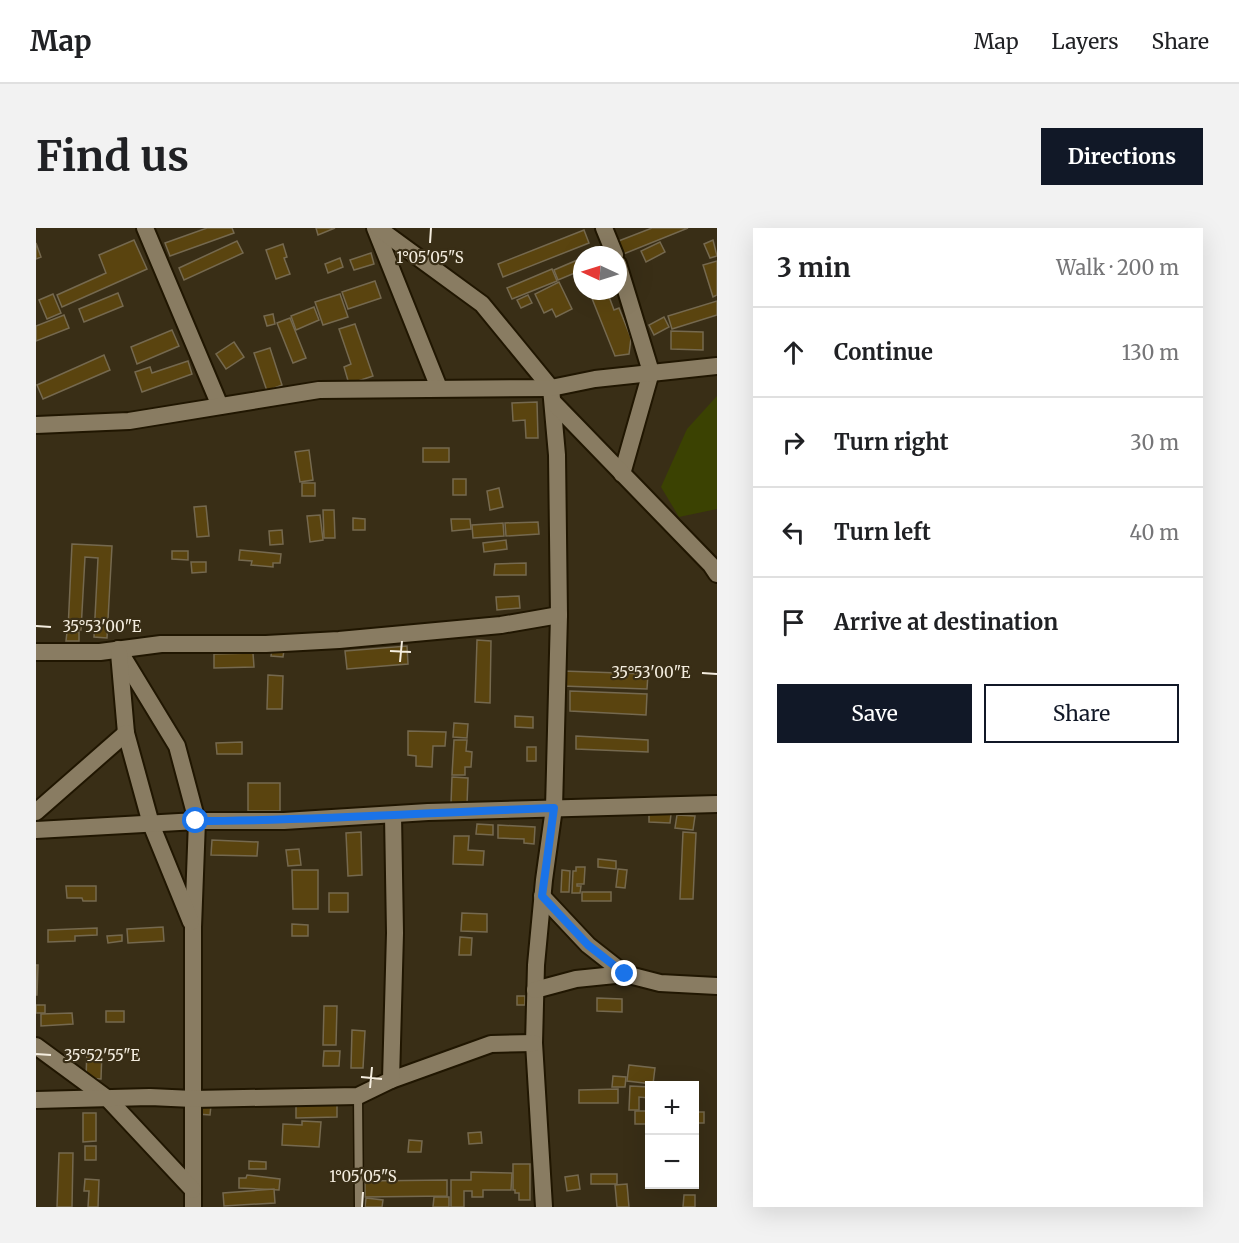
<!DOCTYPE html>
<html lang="en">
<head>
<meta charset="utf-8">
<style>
	:root { --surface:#fff; --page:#f2f2f2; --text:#202124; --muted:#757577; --line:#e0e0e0; --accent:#111827 }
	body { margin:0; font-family:Merriweather,serif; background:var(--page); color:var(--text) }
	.controls { position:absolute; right:18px; bottom:18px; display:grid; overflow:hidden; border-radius:0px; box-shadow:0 6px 24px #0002 }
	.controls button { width:54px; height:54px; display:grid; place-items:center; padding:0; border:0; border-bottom:2px solid var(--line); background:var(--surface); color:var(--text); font:30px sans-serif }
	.compass { position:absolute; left:537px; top:18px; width:54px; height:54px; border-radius:50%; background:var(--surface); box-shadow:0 6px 24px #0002; rotate:274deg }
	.stop { position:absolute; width:18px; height:18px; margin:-14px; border:4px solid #1a73e8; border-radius:50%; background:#fff }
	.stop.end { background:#1a73e8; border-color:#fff; box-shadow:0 2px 6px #0008 }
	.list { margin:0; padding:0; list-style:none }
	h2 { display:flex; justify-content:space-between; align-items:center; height:78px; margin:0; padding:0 24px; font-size:26px }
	h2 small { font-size:20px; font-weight:400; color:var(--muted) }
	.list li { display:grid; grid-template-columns:39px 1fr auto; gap:18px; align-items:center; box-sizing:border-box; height:90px; padding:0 24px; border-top:2px solid var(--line) }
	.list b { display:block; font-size:22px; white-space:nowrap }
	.list em { font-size:20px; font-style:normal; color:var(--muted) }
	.actions { display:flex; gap:12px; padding:18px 24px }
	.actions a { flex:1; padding:14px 0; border:2px solid var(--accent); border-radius:0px; text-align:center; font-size:21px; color:var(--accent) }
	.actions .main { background:var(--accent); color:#fff }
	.icon { flex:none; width:33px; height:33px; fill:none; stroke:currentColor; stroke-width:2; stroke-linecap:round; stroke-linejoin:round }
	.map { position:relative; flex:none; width:681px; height:979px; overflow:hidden; border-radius:0px }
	header { display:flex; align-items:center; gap:36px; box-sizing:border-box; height:84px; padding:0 30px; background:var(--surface); border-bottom:2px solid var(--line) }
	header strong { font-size:28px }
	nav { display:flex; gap:33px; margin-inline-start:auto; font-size:21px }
	.intro { display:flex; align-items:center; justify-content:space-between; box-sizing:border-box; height:144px; padding:0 36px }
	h1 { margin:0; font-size:42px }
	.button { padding:15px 27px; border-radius:0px; background:var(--accent); color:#fff; font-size:21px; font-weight:700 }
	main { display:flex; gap:36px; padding:0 36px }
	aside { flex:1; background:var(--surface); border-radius:0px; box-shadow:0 6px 24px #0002 }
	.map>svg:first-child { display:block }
	.green { fill:#3b4202 }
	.building { fill:#5a440f; stroke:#75694f; stroke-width:1.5 }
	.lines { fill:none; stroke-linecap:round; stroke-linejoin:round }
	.lane-casing { stroke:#201601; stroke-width:11 }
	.street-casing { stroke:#201601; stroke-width:20 }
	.lane { stroke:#897c62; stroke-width:8 }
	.street { stroke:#897c62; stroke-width:16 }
	.route { stroke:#1a73e8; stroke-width:8 }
	.ticks { fill:none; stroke:#f4eddf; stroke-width:2 }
	.ticks-label { font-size:15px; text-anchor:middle; fill:#f4eddf; stroke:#392e16; stroke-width:4.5; stroke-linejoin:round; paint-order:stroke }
</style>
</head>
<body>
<header>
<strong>Map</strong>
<nav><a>Map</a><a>Layers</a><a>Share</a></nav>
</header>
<div class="intro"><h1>Find us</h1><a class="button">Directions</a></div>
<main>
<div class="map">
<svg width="681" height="979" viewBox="0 0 681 979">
	<rect width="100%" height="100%" fill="#392e16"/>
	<path class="green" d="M681,168v113l-38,8 -18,-30 26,-58z"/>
	<g class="building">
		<path d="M171,0h25l2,5 -64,23 -5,-13z"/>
		<path d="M280,0h19l-17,7z"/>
		<path d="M616,0h36l-67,27 -5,-13z"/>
		<path d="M548,2l5,13 -86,34 -5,-13z"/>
		<path d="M98,12l13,29 -85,38 -5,-12 49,-22 -7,-18z"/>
		<path d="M677,12l4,16 -7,2 -6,-14z"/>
		<path d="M201,13l6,12 -59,27 -5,-12z"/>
		<path d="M624,14l5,10 -19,10 -5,-11z"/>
		<path d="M0,15l5,14 -5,2z"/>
		<path d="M247,16l4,13 -3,1 6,16 -14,5 -10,-29z"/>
		<path d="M335,25l3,11 -20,6 -4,-10z"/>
		<path d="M304,30l3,9 -15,6 -3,-9z"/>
		<path d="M546,30v12l-24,10 -4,-10z"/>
		<path d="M681,33v34l-4,2 -10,-32z"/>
		<path d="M516,41l5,12 -45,18 -5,-11z"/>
		<path d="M339,53l6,17 -33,11 -6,-17z"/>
		<path d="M523,54l13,27 -16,8 -4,-8 -8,4 -9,-19z"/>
		<path d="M553,63h18l7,19 5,-2 12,30 -2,16 -14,2z"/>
		<path d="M82,65l5,13 -39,16 -5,-13z"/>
		<path d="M17,66l8,19 -14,6 -8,-19z"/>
		<path d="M304,66l8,23 -25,8 -8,-23z"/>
		<path d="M492,67l4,8 -11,5 -4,-8z"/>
		<path d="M681,73v14l-45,14 -4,-13z"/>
		<path d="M278,79l5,13 -23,10 -5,-14z"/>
		<path d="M237,86l2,10 -8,2 -3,-10z"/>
		<path d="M28,87l5,13 -33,13v-15z"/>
		<path d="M628,89l5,10 -15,8 -5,-10z"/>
		<path d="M254,90l16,40 -13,5 -16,-40z"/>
		<path d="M319,96l18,52 -24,8 -5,-17 7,-3 -12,-35z"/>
		<path d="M136,102l7,16 -42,18 -6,-17z"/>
		<path d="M635,103l32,1v18l-32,-1z"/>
		<path d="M198,114l10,15 -18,12 -10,-15z"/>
		<path d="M234,120l12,37 -15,6 -13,-38z"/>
		<path d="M68,127l6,15 -67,29 -6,-14z"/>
		<path d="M152,133l4,13 -50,18 -7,-20 15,-5 2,6z"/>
		<path d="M501,174l1,36h-12l-1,-18 -12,1 -1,-18z"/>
		<rect x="387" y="220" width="26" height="14"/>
		<path d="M273,222l4,30 -13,2 -5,-30z"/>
		<rect x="417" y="251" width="13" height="16"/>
		<rect x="266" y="255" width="13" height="13"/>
		<path d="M463,260l4,19 -13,3 -3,-19z"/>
		<path d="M170,278l3,30 -12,1 -3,-30z"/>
		<path d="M287,282h11l1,28h-11z"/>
		<path d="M284,287l3,25 -13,2 -3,-26z"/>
		<path d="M317,290l12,1v11h-12z"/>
		<path d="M415,291h19l1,10 -19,2z"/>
		<path d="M502,294l1,12 -33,2 -1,-13z"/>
		<path d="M467,295l1,13 -31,2 -1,-13z"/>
		<path d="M246,302l1,14 -13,1 -1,-14z"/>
		<path d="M470,312l1,9 -23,3 -1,-9z"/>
		<path d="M36,316l40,2 -5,92 -13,-1 4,-79 -13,-1 -4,73h-13z"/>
		<path d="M204,322l41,4 -1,9h-7v4l-22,-2 1,-4 -13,-1z"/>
		<path d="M136,323h16v9l-16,-1z"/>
		<path d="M155,334h15v10l-14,1z"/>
		<path d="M490,335v12h-32l1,-11z"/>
		<path d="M483,368l1,12 -23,2 -1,-13z"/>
		<path d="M31,404h12v9h-13z"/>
		<path d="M441,412l14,1 -1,62 -15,-1z"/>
		<path d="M371,418l1,18 -61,5 -2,-18z"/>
		<path d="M236,421l12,1 -1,7 -12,-1z"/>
		<path d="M217,425l1,14 -40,1v-14z"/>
		<path d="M527,443l85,3 -1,15 -85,-3z"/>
		<path d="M232,447l15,1 -1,33h-15z"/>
		<path d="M534,463l77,3 -1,21 -76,-4z"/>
		<path d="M479,488l18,1v11l-18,-1z"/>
		<path d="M418,495l14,1 -1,14 -14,-1z"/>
		<path d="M372,503l38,1 -1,14h-12l-1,21 -16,-1v-10l-8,-1z"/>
		<path d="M540,508l72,4v12l-72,-3z"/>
		<path d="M418,512h13l-1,11 6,1 -1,15h-6v8h-13z"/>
		<path d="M206,514v12h-25l-1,-11z"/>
		<rect x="491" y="519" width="9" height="14"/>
		<path d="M416,549l16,1 -1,27 -16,-1z"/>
		<rect x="212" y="555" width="32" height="28"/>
		<path d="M613,584l22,2 -1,9 -21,-1z"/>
		<path d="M641,587l18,1 -2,14 -18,-2z"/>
		<path d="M441,596l16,1v10l-17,-1z"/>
		<path d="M462,597l37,2 -1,17 -10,-1v-4l-26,-1z"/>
		<path d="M325,604l1,43 -14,1 -2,-43z"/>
		<path d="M647,604l13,1 -3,66h-13z"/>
		<path d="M418,608h15l-1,14 16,1 -1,14 -30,-1z"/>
		<path d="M176,612l46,2 -1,14 -46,-1z"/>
		<path d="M263,621l2,16 -13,1 -2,-16z"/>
		<path d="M562,631l18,2v8l-18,-2z"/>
		<path d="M540,639h9l-1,17h-7v2h4l-1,7h-8l1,-22h3z"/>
		<path d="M582,641l9,1 -2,18 -9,-1z"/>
		<path d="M256,642h26v39h-25z"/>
		<path d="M526,642l8,1 -1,21h-8z"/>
		<path d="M30,658h30v15h-13l-1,-3h-15z"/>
		<rect x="546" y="664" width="29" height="9"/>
		<rect x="293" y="665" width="19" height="19"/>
		<path d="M426,685l25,1v18l-26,-1z"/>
		<path d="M256,696l16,1v11h-16z"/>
		<path d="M127,699l1,14 -36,2 -1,-14z"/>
		<path d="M61,700v7l-22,1v5l-27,1v-12z"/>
		<path d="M86,707v6l-14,2 -1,-7z"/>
		<path d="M424,709l12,1 -1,17h-12z"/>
		<path d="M0,737h2l-1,30h-1z"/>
		<rect x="481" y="768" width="8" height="9"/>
		<path d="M561,770l25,1v13l-25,-1z"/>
		<rect x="0" y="777" width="9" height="8"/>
		<path d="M288,778h13l-1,39h-13z"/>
		<rect x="70" y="783" width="18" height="11"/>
		<path d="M36,785l1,11 -32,2v-12z"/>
		<path d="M316,802l13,1 -2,37h-12z"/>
		<path d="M51,821l15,1 -1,29 -15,-1z"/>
		<path d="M288,823h16l-1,15h-16z"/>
		<path d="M593,837l26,3 -2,16 -26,-3z"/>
		<path d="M577,848l13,1 -1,10h-13z"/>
		<path d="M594,858l20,1v11l-11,-1v13h-10z"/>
		<path d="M582,861v14h-39v-13z"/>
		<path d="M301,876v13l-41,1v-13z"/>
		<path d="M162,877h13l-1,10 -13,-1z"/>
		<rect x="599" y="883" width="15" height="13"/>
		<rect x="658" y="884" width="10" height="11"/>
		<path d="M47,885h13v28l-13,1z"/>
		<path d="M266,893l19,1 -2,25 -37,-2 1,-21 19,1z"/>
		<path d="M445,904l1,11 -13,1 -1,-11z"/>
		<path d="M373,912l13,1 -1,11h-13z"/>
		<rect x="49" y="918" width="11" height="14"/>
		<path d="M23,925h14l-1,54h-15z"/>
		<path d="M213,933l17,1v7h-17z"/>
		<path d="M477,936h17v36h-11v-7h-4v-3h-2z"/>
		<path d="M435,944l41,1 -1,17h-28v7h-11v-6h-8v16h-13v-27h20z"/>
		<rect x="555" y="946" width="26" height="10"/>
		<path d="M211,947l33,4 -1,11 -40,-2v-10h7z"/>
		<path d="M542,947l2,14 -13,2 -2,-14z"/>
		<path d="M49,951l14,1 -1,27h-10l1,-16h-5z"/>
		<path d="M411,952v16l-82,1v-16z"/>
		<path d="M591,956l2,23h-12l-2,-22z"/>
		<path d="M238,961l1,14 -51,3 -1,-13z"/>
		<path d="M648,967h11v12h-12z"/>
		<path d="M398,969h15v10h-16z"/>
		<path d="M330,970l17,2 -1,7h-17z"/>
	</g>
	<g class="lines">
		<defs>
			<path id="lane" d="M322,868l1,111"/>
			<g id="street">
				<path d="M109,0l75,178"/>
				<path d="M339,0l64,160"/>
				<path d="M342,0l104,76 69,84 6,67 2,160 -5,193 -10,72 -8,85 -2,78 10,164"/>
				<path d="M568,0l11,27"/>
				<path d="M582,36l33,108 -29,102"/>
				<path d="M517,174l158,163 6,9"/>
				<path d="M0,197l93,-4 190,-31 232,-2 44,-9 122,-13"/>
				<path d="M82,421l59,97 20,75 -4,106v280"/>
				<path d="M0,424h64l61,-8h105l73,-4 162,-15 58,-10"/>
				<path d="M83,425l7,80 25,91 40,98"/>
				<path d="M0,584l90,-79"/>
				<path d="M0,602l161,-9h87l144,-9 289,-8"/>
				<path d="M506,668l46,49 37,29"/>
				<path d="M499,762l41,-11 49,-5 35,9 57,3"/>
				<path d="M0,818l72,53 85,91"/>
				<path d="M355,852l100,-36 43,-1"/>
				<path d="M0,872l114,-3 43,2 165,-3 33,-16 4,-147 -2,-118"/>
			</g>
		</defs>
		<use href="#lane" class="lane-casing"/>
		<use href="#street" class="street-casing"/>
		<use href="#lane" class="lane"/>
		<use href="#street" class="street"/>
	</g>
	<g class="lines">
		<path class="route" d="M160,593c120,0 238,-9 358,-13l-12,88 46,49 37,29"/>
	</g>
	<path class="ticks" d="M394,15l1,-15M0,398l15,1M354,423l21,1M364,434l2,-21M666,445l15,1M0,826l15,1M325,849l21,2M334,860l2,-21M326,979l1,-15"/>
	<g class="ticks-label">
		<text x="394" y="35">1°05'05"S</text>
		<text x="66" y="404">35°53'00"E</text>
		<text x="615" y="450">35°53'00"E</text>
		<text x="66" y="833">35°52'55"E</text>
		<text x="327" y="954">1°05'05"S</text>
	</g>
</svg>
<div class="controls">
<button>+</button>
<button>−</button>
</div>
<svg class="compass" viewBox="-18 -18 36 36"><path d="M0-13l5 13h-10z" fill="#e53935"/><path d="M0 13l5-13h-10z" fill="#757577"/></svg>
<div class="stop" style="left:160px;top:593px"></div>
<div class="stop end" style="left:589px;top:746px"></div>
</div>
<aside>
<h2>3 min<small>Walk · 200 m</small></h2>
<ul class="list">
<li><svg class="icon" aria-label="ahead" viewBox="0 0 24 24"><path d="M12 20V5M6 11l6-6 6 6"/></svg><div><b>Continue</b></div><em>130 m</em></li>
<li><svg class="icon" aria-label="right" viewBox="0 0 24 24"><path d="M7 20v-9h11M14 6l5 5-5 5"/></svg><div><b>Turn right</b></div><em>30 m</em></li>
<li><svg class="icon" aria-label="left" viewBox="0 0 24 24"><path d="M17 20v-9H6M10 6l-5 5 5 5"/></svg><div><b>Turn left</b></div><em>40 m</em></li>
<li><svg class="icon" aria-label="arrive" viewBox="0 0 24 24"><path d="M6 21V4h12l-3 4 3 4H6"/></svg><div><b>Arrive at destination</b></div></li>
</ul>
<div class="actions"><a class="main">Save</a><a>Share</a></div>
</aside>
</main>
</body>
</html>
